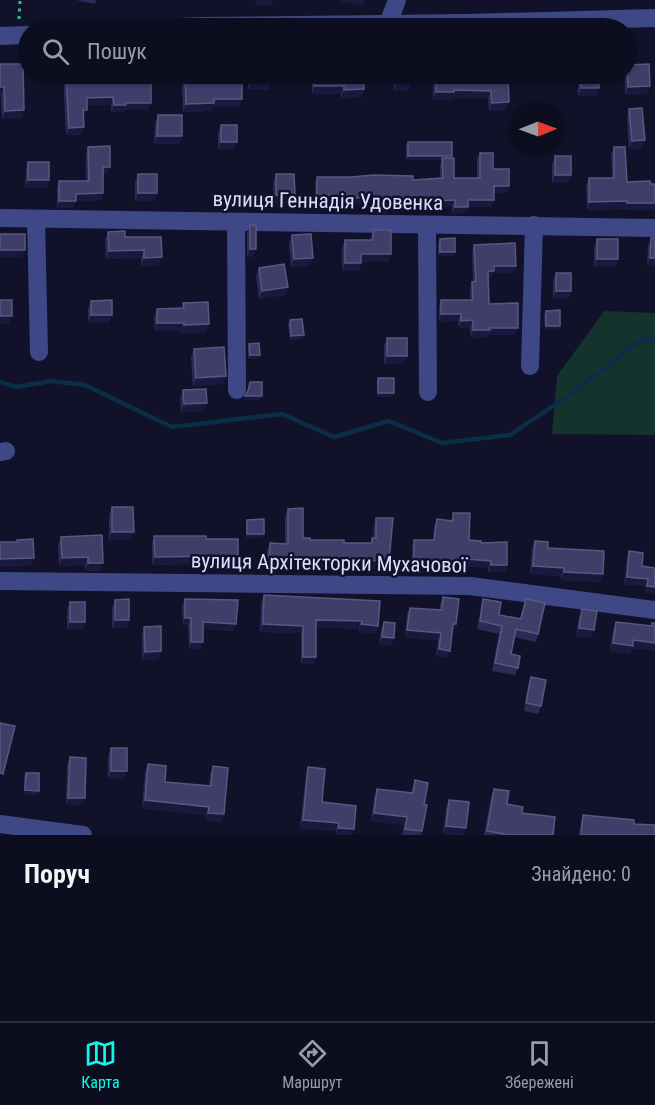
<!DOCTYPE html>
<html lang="uk">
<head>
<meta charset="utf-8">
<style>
	:root { --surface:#0d0d20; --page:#161629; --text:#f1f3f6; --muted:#9a9ca5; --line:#2d2d3e; --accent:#0cf9e6 }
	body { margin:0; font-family:"Roboto Condensed",sans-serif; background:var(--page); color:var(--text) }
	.compass { position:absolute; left:511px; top:102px; width:54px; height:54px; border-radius:50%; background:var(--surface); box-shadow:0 2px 4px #0004; rotate:89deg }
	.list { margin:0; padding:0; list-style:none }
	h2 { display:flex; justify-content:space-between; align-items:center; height:78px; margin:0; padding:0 24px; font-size:26px }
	h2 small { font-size:20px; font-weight:400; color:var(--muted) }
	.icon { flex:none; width:33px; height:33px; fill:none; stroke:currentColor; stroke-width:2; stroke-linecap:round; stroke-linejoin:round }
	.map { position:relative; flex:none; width:655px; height:835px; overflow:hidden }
	.search { position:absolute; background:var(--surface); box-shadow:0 2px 4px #0004; left:18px; right:18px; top:18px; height:66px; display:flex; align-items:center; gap:15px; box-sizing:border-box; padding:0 21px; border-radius:33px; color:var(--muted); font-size:22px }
	.sheet { height:186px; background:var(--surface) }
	nav { display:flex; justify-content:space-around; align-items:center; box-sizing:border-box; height:84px; border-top:2px solid var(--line); background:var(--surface); font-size:16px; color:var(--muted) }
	nav a { display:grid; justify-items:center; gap:3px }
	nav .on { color:var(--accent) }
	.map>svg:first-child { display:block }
	.green { fill:#14332d }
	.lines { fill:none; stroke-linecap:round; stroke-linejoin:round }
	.stream { stroke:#0c2d48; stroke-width:4.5 }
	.path { stroke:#34b999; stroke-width:3; stroke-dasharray:3 4.5; stroke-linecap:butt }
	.minor { stroke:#3e4887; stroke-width:18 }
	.wall { fill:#2c2b57 }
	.shaded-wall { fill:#19193d }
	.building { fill:#3f3e69; stroke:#575780; stroke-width:1.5 }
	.labels { text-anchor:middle; stroke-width:5; stroke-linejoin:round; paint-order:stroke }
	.street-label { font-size:21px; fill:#dbddfe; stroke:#11112a }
</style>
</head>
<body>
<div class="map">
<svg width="655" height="835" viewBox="0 0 655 835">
	<rect width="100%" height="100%" fill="#11112a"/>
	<path class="green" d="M604,311l51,2v122l-103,-1 5,-58z"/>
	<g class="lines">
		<path class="stream" d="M0,382l16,5 35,-6 34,4 87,42 110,-13 52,23 55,-16 53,22 68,-8 61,-41 71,-55 13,2"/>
		<path class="path" d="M19,19l1,-19"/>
		<g class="minor">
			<path d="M388,24l9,-24"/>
			<path d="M155,28l46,-2 265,-3 189,-5"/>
			<path d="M0,36l28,-1"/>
			<path d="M0,218l655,10"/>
			<path d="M36,219l3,133"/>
			<path d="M236,222l1,168"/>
			<path d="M427,225l1,167"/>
			<path d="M530,366l4,-141"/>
			<path d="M0,452l6,-1"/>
			<path d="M0,581l470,5 185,24"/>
			<path d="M0,824l83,11"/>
		</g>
	</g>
	<g class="wall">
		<path d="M76,0h20l-1,4z"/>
		<path d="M0,64l24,46 -3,8 -19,1 -1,-24h-1z"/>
		<path d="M627,65l23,21 -3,8 -22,1v-21h2z"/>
		<path d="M63,74h88l-3,36h-24l-1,2h-12v-7h-24l-2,12h-1l-3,18h-15z"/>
		<path d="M248,74h116v15l-3,8 -20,1v-4h-29v-18l-41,-1v8l-3,7h-20z"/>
		<path d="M393,74h18v9l-3,8h-14z"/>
		<path d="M469,74h39l-2,36 -17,1 -1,-13h-36v2h-19v-16l3,-8h33z"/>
		<path d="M578,74h21l-3,22h-18z"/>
		<path d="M185,75l28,5 26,27h-27l-1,4 -28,1 -1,-29z"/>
		<path d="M629,109l13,39 -13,1 -2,-32z"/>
		<path d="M158,115l24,21 -3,8h-25l1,-21z"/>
		<path d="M221,125l13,25h-16v-17z"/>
		<path d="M408,142l44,16 2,20h23v-19l3,-6 13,16 16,17 -2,6 -13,1v7l-3,7h-23l-2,6 -14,1v-8l-23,1 -1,-3 -39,1 -2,8 -11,-1 -1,-9 -24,1 -1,-3h-35v-18l2,-6 96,3 27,-1v-14l2,-5h-36v-14z"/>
		<path d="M88,147l22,20 -3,7h-4v19l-2,7 -25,1 -3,7h-16v-20l2,-7h27v-27z"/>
		<path d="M614,147l13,35 28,2v26h-30v-1l-38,1 -1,-24 3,-8h23l-1,-24z"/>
		<path d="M555,156l16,19 -3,8h-16v-19z"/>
		<path d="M28,162l21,18 -3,8h-21l1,-18z"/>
		<path d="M138,174l16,27h-19v-19z"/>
		<path d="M276,174l19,21 -3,8h-18l-1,-21z"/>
		<path d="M250,225l6,24 -3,8h-6v-24z"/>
		<path d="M373,230l18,24 -3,8h-27l-2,9h-17v-23l3,-8h25z"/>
		<path d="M108,232l17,5h36l-2,28 -18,1v-8l-35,1 -1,-19z"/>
		<path d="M292,235l18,31 -19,1 -2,-24z"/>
		<path d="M651,238l4,28h-8l1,-20z"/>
		<path d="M440,239l15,13 -2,4h-15v-13z"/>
		<path d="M597,239l21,20 -3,8h-21v-20z"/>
		<path d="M474,245l42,21 -3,7h-20l-2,5h-2v26l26,31h-27l-1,2 -16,1 -1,-10h-11l-1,-7 -19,1v-15l2,-7h29v-11l2,-7h1l-1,-30z"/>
		<path d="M259,268l29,19 -3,8 -26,4 -3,-23z"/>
		<path d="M556,273l15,18 -3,8h-15v-18z"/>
		<path d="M91,301l21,14 -3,8h-21v-14z"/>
		<path d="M183,303l23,29 -25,1v-2h-26l-1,-14 3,-8 25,-1z"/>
		<path d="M546,311l13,19h-14l-1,-15z"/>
		<path d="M290,320l14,15 -2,4 -12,1 -2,-16z"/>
		<path d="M387,338l20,18 -3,7 -20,1v-18z"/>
		<path d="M249,344l11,11 -2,4h-10v-11z"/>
		<path d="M194,349l29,35 -30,2 -2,-29z"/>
		<path d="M378,378l16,15 -2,4h-15v-15z"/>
		<path d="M183,390l21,21 -23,1 -1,-14z"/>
		<path d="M112,507l19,33h-22v-25z"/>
		<path d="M288,509l15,29 7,2 34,3h26l2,-5h1l1,-13 2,-7 13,43 -2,8 -37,-1v-2l-42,1 -25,1 -1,2h-16l1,-19 3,-8 15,1v-28z"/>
		<path d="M453,513l16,27 12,3 26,22 -2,7h-17v-4l-24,-2 -1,3 -51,-2v-20l2,-7h19l1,-14 3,-7 14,2z"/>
		<path d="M247,520l17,14 -2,4h-16v-14z"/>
		<path d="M102,535l-2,36h-15v-6l-26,1 -1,-21 3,-8z"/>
		<path d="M154,536l52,3 29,26 -15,-1v-1l-68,2v-22z"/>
		<path d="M535,541l13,7 52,34 -39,-2v-4l-31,-2 2,-25z"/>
		<path d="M629,551l13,15 13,2 -10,25 1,-7 -22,-2 3,-26z"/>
		<path d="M264,595l114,31 -3,7 -16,-1v-3l-43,-2v30l-3,7h-12v-31l-41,-1 1,-30z"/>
		<path d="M443,597l11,34h-2l-5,27 -11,-2 2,-16 -33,-3 2,-23 3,-6 30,2v-6z"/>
		<path d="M185,599l51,25 -3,7 -30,-2 -2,20h-12l-1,-24h-5l-1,-19z"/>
		<path d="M483,599l16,16 21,3 6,-19 12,35 -2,8 -22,-5 -3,17 7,14 -3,7 -23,-4 7,-37 -22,-5 4,-22z"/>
		<path d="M115,600l14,20 -3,8h-14v-20z"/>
		<path d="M70,602l15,20 -2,8h-16v-20z"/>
		<path d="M582,609l9,29 -15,-2 3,-19z"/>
		<path d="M384,622l7,24 -12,-1 2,-15z"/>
		<path d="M616,622l35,4 1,-3h3v28l-23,-3 -2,6 -20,-3 3,-21z"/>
		<path d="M144,627l17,24 -3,8 -16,1v-25z"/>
		<path d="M531,677l10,29 -3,8 -14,-3 4,-26z"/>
		<path d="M111,748l13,31h-16v-23z"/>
		<path d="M70,757l15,41 -3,7 -16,-1 1,-40z"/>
		<path d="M148,764l17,18 44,4 1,-12 3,-8 11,48 -3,8 -16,-2 1,-5 -64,-7 3,-36z"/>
		<path d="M308,767l14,35 32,27 -2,6h-16v-4l-36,-3 6,-53z"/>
		<path d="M26,773l12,22 -14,-1v-17z"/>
		<path d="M415,780l9,25 -2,26 -1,4h-19l2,-10 -33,-4 3,-24 3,-8 34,4z"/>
		<path d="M494,789l13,15 15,9 31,22h-69l7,-38z"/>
		<path d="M449,800l15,35 -21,-1 3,-26z"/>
		<path d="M583,815l51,9 21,11h-76l2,-13z"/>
	</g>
	<g class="shaded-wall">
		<path d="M256,0h17l-2,5h-16z"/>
		<path d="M340,0h25l-2,6 -23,-4z"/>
		<path d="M269,74h43v2l-43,-1z"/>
		<path d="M518,74h20l-2,5 -20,1z"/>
		<path d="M251,82l20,1 -3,7h-20z"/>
		<path d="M396,83h15l-3,8h-14z"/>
		<path d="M314,86h30l-3,8h-29z"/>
		<path d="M650,86l-3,8 -22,1 3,-8z"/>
		<path d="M0,87h4l-3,8h-1z"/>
		<path d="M581,88h18l-3,8h-18z"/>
		<path d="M364,89l-3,8 -20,1 3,-8z"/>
		<path d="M454,90l37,1 -3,7h-36v2h-19l3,-8z"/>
		<path d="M113,97l-2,8h-27l3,-7z"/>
		<path d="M214,99h28l-3,8h-27l-1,4 -28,1 3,-8z"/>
		<path d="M509,102l-3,8 -17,1 3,-8z"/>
		<path d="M126,103h25l-3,7h-24l-1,2h-12l3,-7z"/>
		<path d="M24,110l-3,8 -19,1 3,-8z"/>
		<path d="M83,110h4l-2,7h-4z"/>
		<path d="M84,127l-3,8h-15l3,-7z"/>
		<path d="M157,136h25l-3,8h-25z"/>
		<path d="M645,140l-3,8 -13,1 3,-8z"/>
		<path d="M221,142h16l-3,8h-16z"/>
		<path d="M408,156h44l-1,4 -9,-2v2h-36z"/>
		<path d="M103,167h7l-3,7h-7z"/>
		<path d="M555,175h16l-3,8h-16z"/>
		<path d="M28,180h21l-3,8h-21z"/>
		<path d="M494,186h15l-2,6 -16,1z"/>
		<path d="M103,193l-2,7 -25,1 -3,7h-16l2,-7 17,-7z"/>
		<path d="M138,193h19l-3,8h-19z"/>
		<path d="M276,195h19l-3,8h-18z"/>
		<path d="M317,195h36l-3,6h-35z"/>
		<path d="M378,197l-3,6 -24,1 2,-6z"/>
		<path d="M389,198h42l-3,6 -41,1z"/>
		<path d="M455,200l-3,6 -23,1 2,-6z"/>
		<path d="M468,200h26l-3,7h-23l-2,6 -14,1 3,-7z"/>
		<path d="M627,201l-2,8 -38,1 2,-8z"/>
		<path d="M627,203h28v7h-30z"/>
		<path d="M378,206h11l-2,7 -11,-1z"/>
		<path d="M250,249h6l-3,8h-6z"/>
		<path d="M0,250h25l-3,7 -22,1z"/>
		<path d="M144,250l-3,8 -35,1 3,-8z"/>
		<path d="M440,252h15l-2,4h-15z"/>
		<path d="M361,254h30l-3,8h-30z"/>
		<path d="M162,257l-3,8 -18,1 3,-8z"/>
		<path d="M313,258l-3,8 -19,1 3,-8z"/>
		<path d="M650,258h5v8h-8z"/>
		<path d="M597,259h21l-3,8h-21z"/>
		<path d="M345,263h16l-2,8h-17z"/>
		<path d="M494,266h22l-3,7h-20l-2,5h-5l2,-7z"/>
		<path d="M288,287l-3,8 -26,4 3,-8z"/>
		<path d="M556,291h15l-3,8h-15z"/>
		<path d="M441,314h20l-3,7 -19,1z"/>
		<path d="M91,315h21l-3,8h-21z"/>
		<path d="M0,316h12l-3,8h-9z"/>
		<path d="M473,320l-3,8h-11l2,-7z"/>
		<path d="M157,323h27l-3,8h-26z"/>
		<path d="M209,324l-3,8 -25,1 3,-8z"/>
		<path d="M546,326h14l-1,4h-14z"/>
		<path d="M489,328h29l-3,7h-27l-1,2 -16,1 2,-8z"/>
		<path d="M304,335l-2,4 -12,1 1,-4z"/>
		<path d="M250,355h10l-2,4h-10z"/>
		<path d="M387,356h20l-3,7 -20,1z"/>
		<path d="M226,376l-3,8 -30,2 3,-8z"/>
		<path d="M378,393h16l-2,4h-15z"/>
		<path d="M245,396h17l-2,4h-17z"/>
		<path d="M207,403l-3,8 -23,1 3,-8z"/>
		<path d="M112,532h22l-3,8h-22z"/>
		<path d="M247,534h17l-2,4h-16z"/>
		<path d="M223,556l-3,7 -68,2 3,-8z"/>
		<path d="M88,557l-3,8 -26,1 3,-8z"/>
		<path d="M223,557h15l-3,8 -15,-1z"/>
		<path d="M34,558l-3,8 -31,1v-8z"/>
		<path d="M311,559h42l-3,7 -42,1 -25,1 -1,2h-16l3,-8z"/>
		<path d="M465,559l26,2 -3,7 -24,-2 -1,3 -51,-2 2,-7z"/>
		<path d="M353,560l36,1 -2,8 -37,-1z"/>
		<path d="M88,563h15l-3,8h-15z"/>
		<path d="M491,565h16l-2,7h-17z"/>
		<path d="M533,566l31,2 -3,8 -31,-2z"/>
		<path d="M564,572l39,2 -3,8 -39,-2z"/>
		<path d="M627,577l21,2 -2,7 -22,-2z"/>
		<path d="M647,586l8,1v7l-10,-1z"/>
		<path d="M185,618h6l-3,7h-5z"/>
		<path d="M115,620h14l-3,8h-14z"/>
		<path d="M316,620l46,1 -3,8 -46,-2z"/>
		<path d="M70,622h15l-2,8h-16z"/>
		<path d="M203,622l33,2 -3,7 -33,-2z"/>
		<path d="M263,624l40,2 -2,7 -41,-1z"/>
		<path d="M361,624l17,2 -3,7 -16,-1z"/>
		<path d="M453,624h3l-2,7h-3z"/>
		<path d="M579,628l15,2 -3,8 -15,-2z"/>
		<path d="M407,630l34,3 -3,7 -33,-3z"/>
		<path d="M382,637l12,1 -3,8 -12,-1z"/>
		<path d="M633,640l22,3v8l-23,-3 -2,6 -20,-3 3,-8z"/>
		<path d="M191,642h12l-2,7h-12z"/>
		<path d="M439,649l11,2 -3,7 -11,-2z"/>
		<path d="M161,651l-3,8 -16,1 3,-8z"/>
		<path d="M303,657h13l-3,7h-12z"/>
		<path d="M111,771h16l-3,8h-16z"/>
		<path d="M25,790l14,1 -1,4 -14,-1z"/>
		<path d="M68,798h17l-3,7 -16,-1z"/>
		<path d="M145,800l64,7 -3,8 -64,-7z"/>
		<path d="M208,813l16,1 -3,8 -16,-2z"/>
		<path d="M374,813l33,4 -3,8 -33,-4z"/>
		<path d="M303,820l36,3 -3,8 -36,-3z"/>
		<path d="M446,826l20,2 -2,7 -21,-1z"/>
		<path d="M338,828l16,1 -2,6h-16z"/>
	</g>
	<g class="building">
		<path d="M0,64h23l1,46 -19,1 -1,-24h-4z"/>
		<path d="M649,64l1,22 -22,1 -1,-22z"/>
		<path d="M66,74h85v29h-25v2h-12l-1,-8 -26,1v12h-4l1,17 -15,1z"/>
		<path d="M213,74v6h29v19h-28v4l-28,1 -1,-29z"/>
		<path d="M251,74h20v9l-20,-1z"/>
		<path d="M314,74h50v15l-20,1v-4h-30z"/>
		<rect x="396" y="74" width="15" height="9"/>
		<path d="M471,74h37l1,28 -17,1 -1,-12 -37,-1v2h-18v-16h35z"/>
		<rect x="581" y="74" width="18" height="14"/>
		<path d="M642,108l3,32 -13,1 -3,-32z"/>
		<path d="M158,115h24v21h-25z"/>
		<rect x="221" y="125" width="16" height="17"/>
		<rect x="408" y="142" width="44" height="14"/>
		<path d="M110,146v21h-7v26l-27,1v7h-17v-20h30l-1,-34z"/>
		<path d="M614,147h11l2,35 23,-1 1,3h4v19h-28v-2l-38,1v-24h25z"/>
		<path d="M480,153h13v16h16v17h-15v14h-26v7h-13v-7l-24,1v-3h-42v8h-11v-9l-25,1v-3h-36v-18h35l22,-2 39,1v4l30,-2 -1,-20h12v20h26z"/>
		<rect x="555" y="156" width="16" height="19"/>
		<rect x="28" y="162" width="21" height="18"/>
		<rect x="138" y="174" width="19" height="19"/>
		<path d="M276,174h18l1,21h-19z"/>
		<rect x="250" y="225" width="6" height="24"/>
		<path d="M373,230h18v24h-30v9h-16v-23h28z"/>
		<path d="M125,231v6h36l1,20 -18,1v-8l-35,1 -1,-19z"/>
		<rect x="0" y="234" width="25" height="16"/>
		<path d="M311,234l2,24 -19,1 -2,-24z"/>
		<path d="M455,238v14h-15v-13z"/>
		<path d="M651,238h4v20h-5z"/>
		<rect x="597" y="239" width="21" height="20"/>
		<path d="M515,243l1,23h-22v5h-6l1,33 29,-1v25h-29l1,2h-17v-10l-12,1v-7h-20v-14h32l-1,-18 4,-1 -2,-36z"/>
		<path d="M284,264l4,23 -26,4 -3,-23z"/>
		<rect x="556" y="273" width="15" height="18"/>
		<rect x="0" y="300" width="12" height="16"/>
		<path d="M112,300v15h-21v-14z"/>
		<path d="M208,302l1,22 -25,1v-2h-27v-14l27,-1 -1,-5z"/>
		<path d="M560,310v16h-14v-15z"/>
		<path d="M302,319l2,16 -13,1 -1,-16z"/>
		<rect x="387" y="338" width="20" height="18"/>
		<path d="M259,343l1,12h-10l-1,-11z"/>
		<path d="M224,347l2,29 -30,2 -2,-29z"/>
		<rect x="378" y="378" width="16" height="15"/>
		<path d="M250,382h12v14h-17l3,-5z"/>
		<path d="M206,389l1,14 -23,1 -1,-14z"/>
		<path d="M112,507h21l1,25h-22z"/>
		<path d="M303,508v30h7v2h34v3h28v-5h4v-20h17l-4,43 -36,-1v-1h-42l-26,1v2h-16l1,-19 18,1v-35z"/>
		<path d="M453,513h17l-1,27 12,1v2l26,-1v23h-16v-4l-26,-2v3l-51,-2v-20h20l3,-21 16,2z"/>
		<path d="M264,519v15h-17v-14z"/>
		<path d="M102,535l1,28h-15v-6l-26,1 -1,-21z"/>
		<path d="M154,536h52v3h32v18h-15v-1l-68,1z"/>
		<path d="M33,539l1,19 -34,1v-17h17v-2z"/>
		<path d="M535,541l13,1v6l56,3 -1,23 -39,-2v-4l-31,-2z"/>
		<path d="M629,551l14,2 -1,13 13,2v19l-8,-1 1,-7 -21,-2z"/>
		<path d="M264,595l116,6 -2,25 -17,-2 1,-3 -46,-1v37h-13v-31l-40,-2z"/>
		<path d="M443,597l16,2 -3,25h-3l-3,27 -11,-2 2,-16 -34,-3 3,-22 32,2z"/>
		<path d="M129,599v21h-14v-20z"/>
		<path d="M185,599l53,1 -2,24 -33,-2v20h-12v-24h-6z"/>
		<path d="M483,599l18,3 -2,13 22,4 5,-20 19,4 -7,31 -22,-5 -5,25 9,2 -2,12 -23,-5 7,-37 -22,-5z"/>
		<rect x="70" y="602" width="15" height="20"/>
		<path d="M582,609l15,2 -3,19 -15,-2z"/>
		<path d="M384,622l11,1 -1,15 -12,-1z"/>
		<path d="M616,622l36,4v-3h3v20l-22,-3v6l-20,-3z"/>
		<path d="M161,626v25l-16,1 -1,-25z"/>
		<path d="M531,677l15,3 -5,26 -15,-3z"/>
		<path d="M0,723l15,3 -12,48 -3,-1z"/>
		<rect x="111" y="748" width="16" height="23"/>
		<path d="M70,757l16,1 -1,40h-17z"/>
		<path d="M148,764l18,2 -1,16 46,4 2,-20 15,2 -4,46 -16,-1 1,-6 -64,-7z"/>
		<path d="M308,767l17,2 -3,33 34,4 -2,23 -16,-1 1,-5 -36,-3z"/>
		<path d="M26,773h13v18l-14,-1z"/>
		<path d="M415,780l13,3 -4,22h3l-5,26 -17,-2 2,-12 -33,-4 3,-24 36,4z"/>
		<path d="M494,789l15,2 -2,13 16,3 -1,6 33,4 -2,18h-50l1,-1 -17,-3z"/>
		<path d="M449,800l20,2 -3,26 -20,-2z"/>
		<path d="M583,815l51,5v4l21,1v10h-74z"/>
	</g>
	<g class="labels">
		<g class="street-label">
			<text transform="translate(328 201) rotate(1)" y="7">вулиця Геннадія Удовенка</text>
			<text transform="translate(329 563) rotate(1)" y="7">вулиця Архітекторки Мухачової</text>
		</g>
	</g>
</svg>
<svg class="compass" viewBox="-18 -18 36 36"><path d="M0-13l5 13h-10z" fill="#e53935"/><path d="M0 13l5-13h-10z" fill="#9a9ca5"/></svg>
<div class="search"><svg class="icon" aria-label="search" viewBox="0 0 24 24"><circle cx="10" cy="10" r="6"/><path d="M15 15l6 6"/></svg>Пошук</div>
</div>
<section class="sheet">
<h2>Поруч<small>Знайдено: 0</small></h2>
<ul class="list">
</ul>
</section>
<nav>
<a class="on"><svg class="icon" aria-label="map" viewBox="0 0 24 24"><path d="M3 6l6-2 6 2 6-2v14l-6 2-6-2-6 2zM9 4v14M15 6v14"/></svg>Карта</a>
<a><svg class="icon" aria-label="directions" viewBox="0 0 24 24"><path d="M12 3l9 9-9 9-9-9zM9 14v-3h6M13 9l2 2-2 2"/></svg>Маршрут</a>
<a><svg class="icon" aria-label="saved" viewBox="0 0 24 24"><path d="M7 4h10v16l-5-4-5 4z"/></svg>Збережені</a>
</nav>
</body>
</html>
